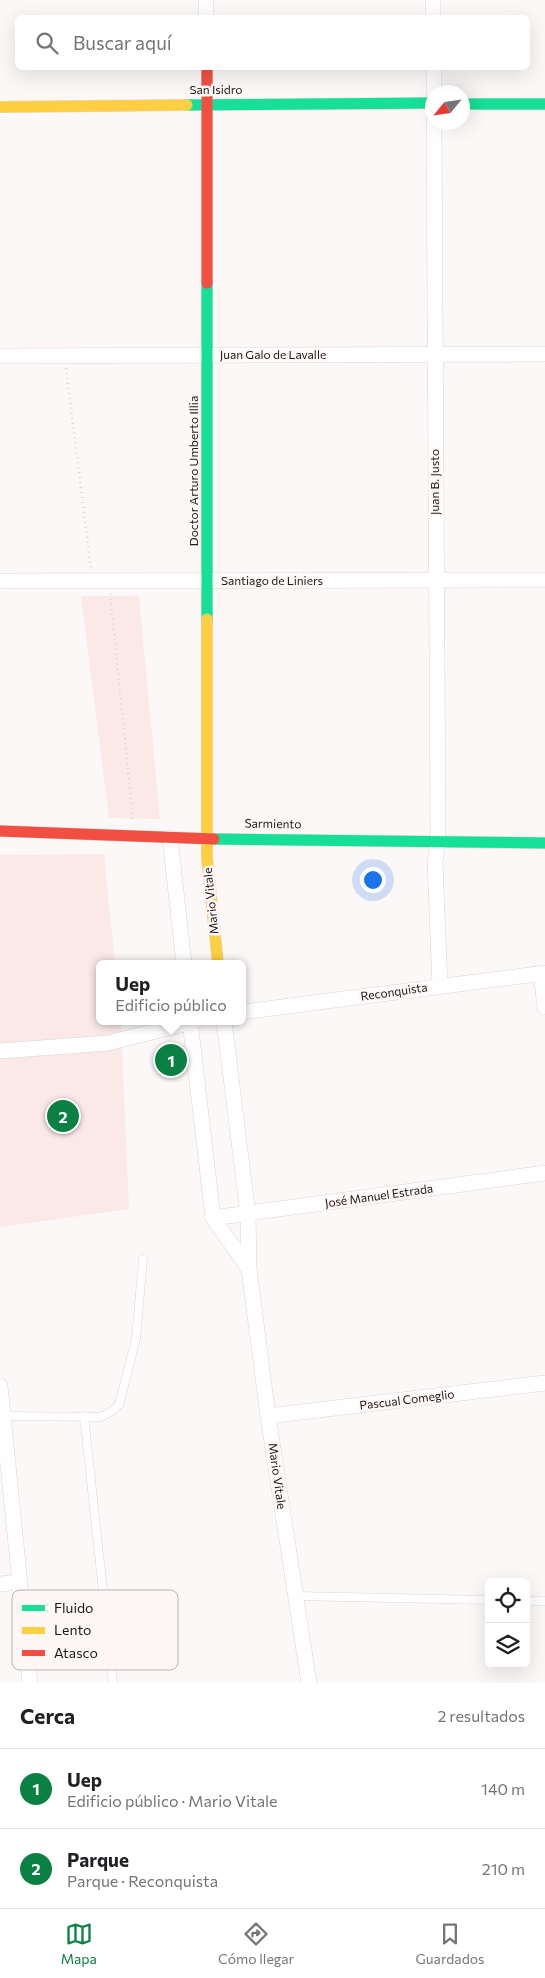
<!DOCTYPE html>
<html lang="es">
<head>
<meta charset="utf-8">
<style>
	:root { --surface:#fff; --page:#f6f6f6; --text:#202124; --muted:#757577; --line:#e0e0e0; --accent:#0b8043 }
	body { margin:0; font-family:Commissioner,sans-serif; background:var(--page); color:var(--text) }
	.controls { position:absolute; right:15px; bottom:15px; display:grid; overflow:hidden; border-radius:8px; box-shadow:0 5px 20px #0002 }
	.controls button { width:45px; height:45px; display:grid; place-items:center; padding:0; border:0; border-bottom:1px solid var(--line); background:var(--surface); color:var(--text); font:25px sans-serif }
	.compass { position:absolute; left:425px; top:85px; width:45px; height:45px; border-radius:50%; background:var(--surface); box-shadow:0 5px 20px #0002; rotate:241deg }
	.you { position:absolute; left:372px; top:879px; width:18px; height:18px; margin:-12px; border:4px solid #fff; border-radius:50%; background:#1a73e8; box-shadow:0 0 0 8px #1a73e833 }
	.badge { display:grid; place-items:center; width:32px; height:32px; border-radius:50%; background:var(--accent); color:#fff; font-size:16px; font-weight:700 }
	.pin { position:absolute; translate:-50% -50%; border:2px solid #fff; box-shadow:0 1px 5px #0006 }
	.popup { position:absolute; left:96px; top:960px; width:150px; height:65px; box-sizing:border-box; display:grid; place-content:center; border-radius:8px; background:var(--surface); filter:drop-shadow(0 1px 4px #0005); font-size:16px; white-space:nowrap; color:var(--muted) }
	.popup b { font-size:19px; color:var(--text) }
	.popup::after { content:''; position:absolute; left:50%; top:100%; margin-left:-10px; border:10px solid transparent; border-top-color:var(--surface) }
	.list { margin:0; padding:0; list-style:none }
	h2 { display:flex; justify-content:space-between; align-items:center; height:65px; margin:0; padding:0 20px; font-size:21px }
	h2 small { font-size:16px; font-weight:400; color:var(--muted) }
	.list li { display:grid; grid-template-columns:32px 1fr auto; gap:15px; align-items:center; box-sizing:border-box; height:80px; padding:0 20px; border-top:1px solid var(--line) }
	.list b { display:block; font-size:19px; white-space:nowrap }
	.list p { margin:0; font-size:16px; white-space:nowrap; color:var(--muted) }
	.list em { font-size:16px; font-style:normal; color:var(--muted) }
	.icon { flex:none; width:28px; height:28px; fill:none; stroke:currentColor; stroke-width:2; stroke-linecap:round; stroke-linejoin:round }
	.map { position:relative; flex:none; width:545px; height:1683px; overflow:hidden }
	.search { position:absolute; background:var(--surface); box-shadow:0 5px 20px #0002; left:15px; right:15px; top:15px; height:55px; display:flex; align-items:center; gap:12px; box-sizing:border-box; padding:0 18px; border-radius:8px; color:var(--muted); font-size:19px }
	.sheet { height:225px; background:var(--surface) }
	nav { display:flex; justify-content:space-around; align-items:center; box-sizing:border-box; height:70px; border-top:1px solid var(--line); background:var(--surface); font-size:14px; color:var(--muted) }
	nav a { display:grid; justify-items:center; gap:2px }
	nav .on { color:var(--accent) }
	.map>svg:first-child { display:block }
	.green { fill:#fbe9e8 }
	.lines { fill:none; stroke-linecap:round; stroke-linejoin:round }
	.lane-casing { stroke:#dcd5d5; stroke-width:9 }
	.street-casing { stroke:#dcd5d5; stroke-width:16 }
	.fast-casing { stroke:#dcd5d5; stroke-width:12 }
	.slow-casing { stroke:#dcd5d5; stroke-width:12 }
	.jam-casing { stroke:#dcd5d5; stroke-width:12 }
	.path { stroke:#d8d7d7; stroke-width:2.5; stroke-dasharray:1 4; stroke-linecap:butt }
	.lane { stroke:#fffefe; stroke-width:8 }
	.street { stroke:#fffefe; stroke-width:15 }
	.fast { stroke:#16e098; stroke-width:11 }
	.slow { stroke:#ffcf43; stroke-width:11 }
	.jam { stroke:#f24e42; stroke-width:11 }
	.labels { text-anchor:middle; stroke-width:5; stroke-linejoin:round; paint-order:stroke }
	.street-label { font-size:12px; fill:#211817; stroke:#fdf7f7 }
	.key { fill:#fdf7f7; stroke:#bbb4b4; stroke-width:1 }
	.key-label { font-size:14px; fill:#211817 }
</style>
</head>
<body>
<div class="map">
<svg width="545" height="1683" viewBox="0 0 545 1683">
	<rect width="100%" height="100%" fill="#fcf8f8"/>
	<g class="green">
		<path d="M81,596h58l21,223 -51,-1z"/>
		<path d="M104,854l11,110h-15v57h21l8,188 -129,18v-372z"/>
	</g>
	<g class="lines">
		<defs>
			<g id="lane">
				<path d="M3,1416l98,1 11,-6 7,-6 17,-66 7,-80"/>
				<path d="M84,1416l29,267"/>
				<path d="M294,1596l195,4"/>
				<path d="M526,1601h19"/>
			</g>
			<g id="street">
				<path d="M206,0v18"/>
				<path d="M433,0v18"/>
				<path d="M434,68v24"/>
				<path d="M434,122l4,719 -3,22 5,123"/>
				<path d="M0,356l545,-2"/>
				<path d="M0,581l545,-1"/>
				<path d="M170,838l14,126"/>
				<path d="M541,973l4,34"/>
				<path d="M242,1012l303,-39"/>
				<path d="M190,1021l23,197 36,51"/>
				<path d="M224,1021l24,193 1,55 19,147 41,267"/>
				<path d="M0,1051l108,-8 87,-22"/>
				<path d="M213,1218l332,-45"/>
				<path d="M0,1386l30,297"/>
				<path d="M268,1416l277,-33"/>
				<path d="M0,1584l19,-2"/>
			</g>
			<g id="fast">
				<path d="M462,104h83"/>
				<path d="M187,105l245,-2"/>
				<path d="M207,283v336"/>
				<path d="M214,839l331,4"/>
			</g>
			<g id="slow">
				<path d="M0,107l187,-2"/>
				<path d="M207,619v239l11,106"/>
			</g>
			<g id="jam">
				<path d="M207,68v215"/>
				<path d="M0,831l214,8"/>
			</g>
		</defs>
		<use href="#lane" class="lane-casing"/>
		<use href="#street" class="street-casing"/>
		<use href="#fast" class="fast-casing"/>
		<use href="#slow" class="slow-casing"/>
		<use href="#jam" class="jam-casing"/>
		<g class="path">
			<path d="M66,368l25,201"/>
			<path d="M110,594l23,226"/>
		</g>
		<use href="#lane" class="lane"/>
		<use href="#street" class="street"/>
		<use href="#fast" class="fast"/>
		<use href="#slow" class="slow"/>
		<use href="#jam" class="jam"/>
	</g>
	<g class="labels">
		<g class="street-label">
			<text x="216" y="94">San Isidro</text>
			<text x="273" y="359">Juan Galo de Lavalle</text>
			<text transform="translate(194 471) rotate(-90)" y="4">Doctor Arturo Umberto Illia</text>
			<text transform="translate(435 482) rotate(-90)" y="4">Juan B. Justo</text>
			<text x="272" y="585">Santiago de Liniers</text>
			<text transform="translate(273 824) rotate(1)" y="4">Sarmiento</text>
			<text transform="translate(211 901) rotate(-96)" y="4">Mario Vitale</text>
			<text transform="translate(394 992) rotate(-8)" y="4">Reconquista</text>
			<text transform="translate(379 1196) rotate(-8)" y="4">José Manuel Estrada</text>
			<text transform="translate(407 1400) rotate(-7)" y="4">Pascual Comeglio</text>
			<text transform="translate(277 1476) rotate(82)" y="4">Mario Vitale</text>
		</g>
	</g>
	<rect x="12" y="1590" width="166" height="80" rx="8" class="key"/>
	<rect x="22" y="1605" width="23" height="6" fill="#16e098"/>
	<rect x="22" y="1627" width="23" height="7" fill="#ffcf43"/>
	<rect x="22" y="1650" width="23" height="6" fill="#f24e42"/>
	<g class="key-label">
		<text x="54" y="1613">Fluido</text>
		<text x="54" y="1635">Lento</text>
		<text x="54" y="1658">Atasco</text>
	</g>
</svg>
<div class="controls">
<button><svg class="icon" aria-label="locate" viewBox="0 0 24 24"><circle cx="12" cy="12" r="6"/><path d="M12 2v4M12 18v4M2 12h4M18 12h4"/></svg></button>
<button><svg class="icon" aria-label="layers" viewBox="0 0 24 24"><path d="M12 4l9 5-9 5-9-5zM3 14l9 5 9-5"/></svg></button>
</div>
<svg class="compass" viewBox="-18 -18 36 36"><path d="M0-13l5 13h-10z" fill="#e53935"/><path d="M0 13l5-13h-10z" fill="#757577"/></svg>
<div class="you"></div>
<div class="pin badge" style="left:171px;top:1060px">1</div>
<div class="popup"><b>Uep</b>Edificio público</div>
<div class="pin badge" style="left:63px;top:1116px">2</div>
<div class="search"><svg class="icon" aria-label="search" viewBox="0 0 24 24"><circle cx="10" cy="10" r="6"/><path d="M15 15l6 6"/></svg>Buscar aquí</div>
</div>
<section class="sheet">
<h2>Cerca<small>2 resultados</small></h2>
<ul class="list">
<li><span class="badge">1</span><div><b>Uep</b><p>Edificio público · Mario Vitale</p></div><em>140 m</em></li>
<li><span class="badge">2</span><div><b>Parque</b><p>Parque · Reconquista</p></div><em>210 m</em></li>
</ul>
</section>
<nav>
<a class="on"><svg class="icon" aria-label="map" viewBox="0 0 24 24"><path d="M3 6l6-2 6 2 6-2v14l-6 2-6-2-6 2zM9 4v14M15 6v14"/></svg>Mapa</a>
<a><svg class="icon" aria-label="directions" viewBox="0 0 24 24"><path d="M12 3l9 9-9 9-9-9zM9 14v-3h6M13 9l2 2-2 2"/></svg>Cómo llegar</a>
<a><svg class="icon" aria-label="saved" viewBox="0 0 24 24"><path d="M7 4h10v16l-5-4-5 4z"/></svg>Guardados</a>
</nav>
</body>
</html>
